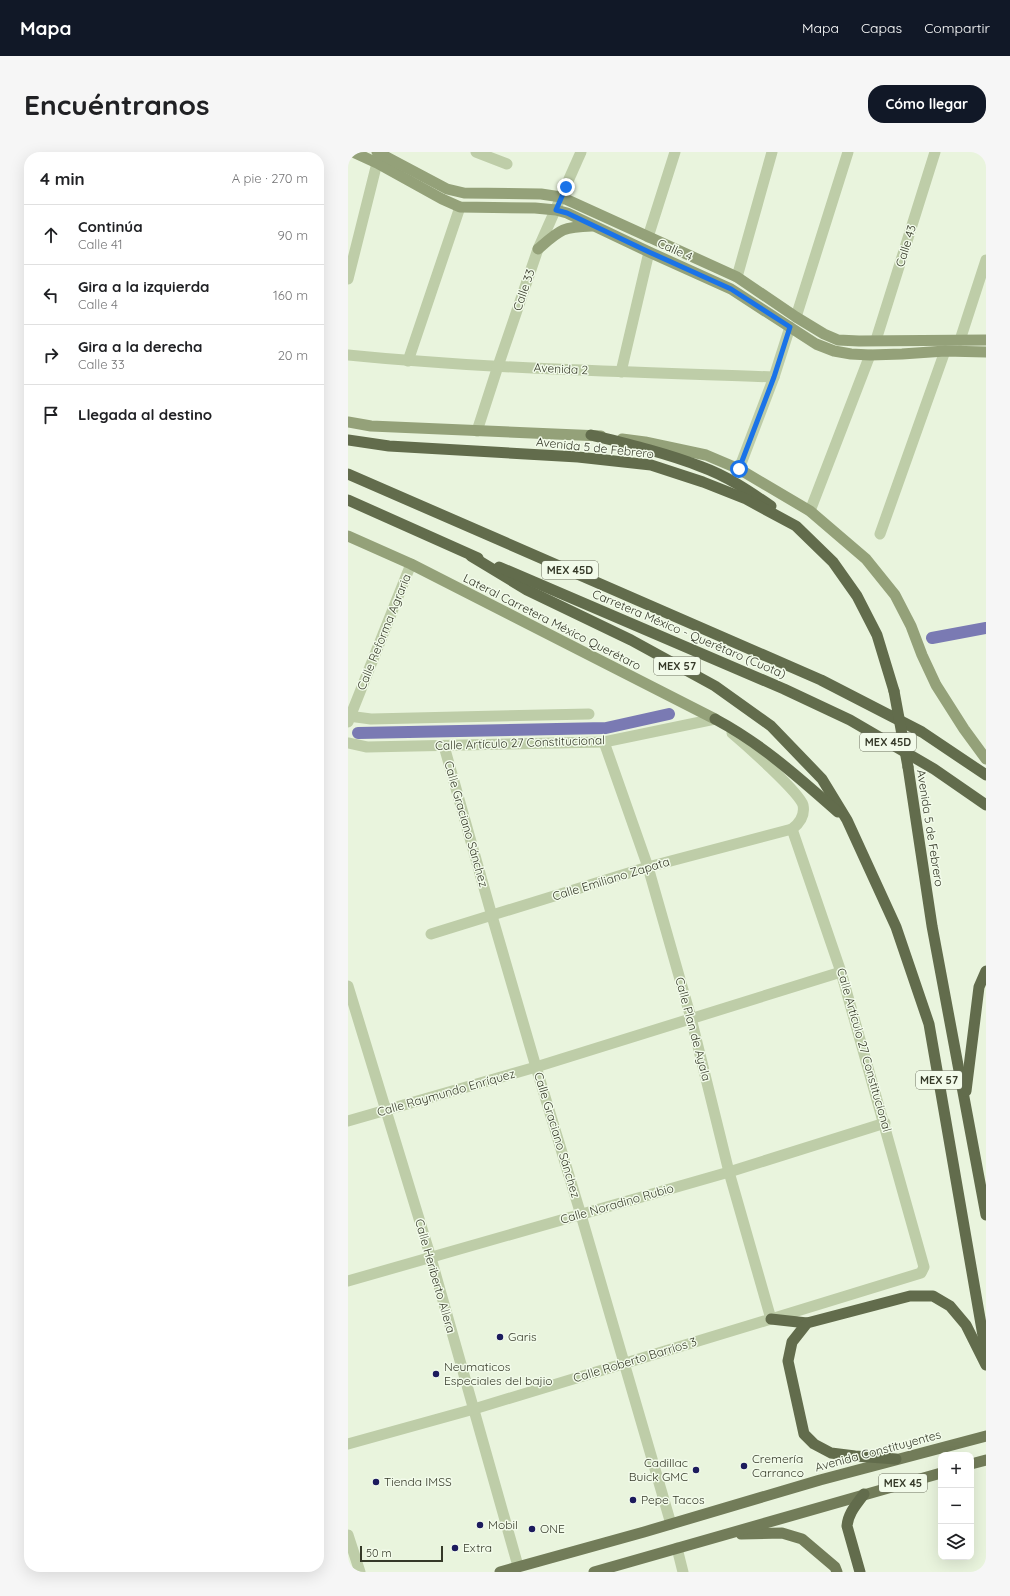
<!DOCTYPE html>
<html lang="es">
<head>
<meta charset="utf-8">
<style>
	:root { --surface:#fff; --page:#f6f6f6; --text:#202124; --muted:#757577; --line:#e0e0e0; --accent:#111827 }
	body { margin:0; font-family:Quicksand,sans-serif; background:var(--page); color:var(--text) }
	.controls { position:absolute; right:12px; bottom:12px; display:grid; overflow:hidden; border-radius:8px; box-shadow:0 4px 16px #0002 }
	.controls button { width:36px; height:36px; display:grid; place-items:center; padding:0; border:0; border-bottom:1px solid var(--line); background:var(--surface); color:var(--text); font:20px sans-serif }
	.scale { position:absolute; left:12px; bottom:10px; width:83px; box-sizing:border-box; padding-left:4px; border:2px solid #353928; border-top:0; font-size:11px; line-height:14px; white-space:nowrap; color:#353928; -webkit-text-stroke:3px #f2fbea; paint-order:stroke }
	.stop { position:absolute; width:12px; height:12px; margin:-9px; border:3px solid #1a73e8; border-radius:50%; background:#fff }
	.stop.end { background:#1a73e8; border-color:#fff; box-shadow:0 1px 4px #0008 }
	.list { margin:0; padding:0; list-style:none }
	h2 { display:flex; justify-content:space-between; align-items:center; height:52px; margin:0; padding:0 16px; font-size:17px }
	h2 small { font-size:13px; font-weight:400; color:var(--muted) }
	.list li { display:grid; grid-template-columns:26px 1fr auto; gap:12px; align-items:center; box-sizing:border-box; height:60px; padding:0 16px; border-top:1px solid var(--line) }
	.list b { display:block; font-size:15px; white-space:nowrap }
	.list p { margin:0; font-size:13px; white-space:nowrap; color:var(--muted) }
	.list em { font-size:13px; font-style:normal; color:var(--muted) }
	.icon { flex:none; width:22px; height:22px; fill:none; stroke:currentColor; stroke-width:2; stroke-linecap:round; stroke-linejoin:round }
	.map { position:relative; flex:none; width:638px; height:1420px; overflow:hidden; border-radius:16px }
	header { display:flex; align-items:center; gap:24px; box-sizing:border-box; height:56px; padding:0 20px; background:var(--accent); color:#fff }
	header strong { font-size:19px }
	nav { display:flex; gap:22px; margin-inline-start:auto; font-size:14px }
	.intro { display:flex; align-items:center; justify-content:space-between; box-sizing:border-box; height:96px; padding:0 24px }
	h1 { margin:0; font-size:28px }
	.button { padding:10px 18px; border-radius:16px; background:var(--accent); color:#fff; font-size:14px; font-weight:700 }
	main { display:flex; gap:24px; padding:0 24px }
	aside { flex:1; background:var(--surface); border-radius:16px; box-shadow:0 4px 16px #0002 }
	.map>svg:first-child { display:block }
	.lines { fill:none; stroke-linecap:round; stroke-linejoin:round }
	.canal { stroke:#7a7ab3; stroke-width:12 }
	.minor { stroke:#becda8; stroke-width:11 }
	.tertiary { stroke:#becda8; stroke-width:11 }
	.secondary { stroke:#94a179; stroke-width:11 }
	.primary { stroke:#727c59; stroke-width:11 }
	.trunk { stroke:#626c4c; stroke-width:11 }
	.trunk-bridge { stroke:#626c4c; stroke-width:11 }
	.route { stroke:#1a73e8; stroke-width:5 }
	.poi-dot { fill:#1c1b5d; stroke:#f2fbea; stroke-width:1.5 }
	.labels { text-anchor:middle; stroke-width:3; stroke-linejoin:round; paint-order:stroke }
	.shield { fill:#f2fbea; stroke:#6e7362; stroke-width:1 }
	.shield-label { font-size:11px; font-weight:bold; fill:#353928 }
	.street-label { font-size:12px; fill:#353928; stroke:#f2fbea }
	.poi-label { font-size:12px; fill:#353928; stroke:#f2fbea; text-anchor:start }
</style>
</head>
<body>
<header>
<strong>Mapa</strong>
<nav><a>Mapa</a><a>Capas</a><a>Compartir</a></nav>
</header>
<div class="intro"><h1>Encuéntranos</h1><a class="button">Cómo llegar</a></div>
<main>
<aside>
<h2>4 min<small>A pie · 270 m</small></h2>
<ul class="list">
<li><svg class="icon" aria-label="ahead" viewBox="0 0 24 24"><path d="M12 20V5M6 11l6-6 6 6"/></svg><div><b>Continúa</b><p>Calle 41</p></div><em>90 m</em></li>
<li><svg class="icon" aria-label="left" viewBox="0 0 24 24"><path d="M17 20v-9H6M10 6l-5 5 5 5"/></svg><div><b>Gira a la izquierda</b><p>Calle 4</p></div><em>160 m</em></li>
<li><svg class="icon" aria-label="right" viewBox="0 0 24 24"><path d="M7 20v-9h11M14 6l5 5-5 5"/></svg><div><b>Gira a la derecha</b><p>Calle 33</p></div><em>20 m</em></li>
<li><svg class="icon" aria-label="arrive" viewBox="0 0 24 24"><path d="M6 21V4h12l-3 4 3 4H6"/></svg><div><b>Llegada al destino</b></div></li>
</ul>
</aside>
<div class="map">
<svg width="638" height="1420" viewBox="0 0 638 1420">
	<rect width="100%" height="100%" fill="#e9f4dd"/>
	<g class="lines">
		<g class="canal">
			<path d="M584,486l54,-10"/>
			<path d="M10,581l248,-5 63,-14"/>
		</g>
		<g class="minor">
			<path d="M128,0l31,12"/>
			<path d="M300,85l27,-85"/>
			<path d="M389,125l35,-125"/>
			<path d="M0,127l29,-116"/>
			<path d="M448,165l52,-165"/>
			<path d="M528,188l59,-188"/>
			<path d="M612,188l26,-80"/>
			<path d="M0,203c141,14 284,17 426,22"/>
			<path d="M60,209l52,-154"/>
			<path d="M273,220l28,-120"/>
			<path d="M129,279l21,-65 40,-117 23,-52"/>
			<path d="M391,317l35,-92 16,-50"/>
			<path d="M462,359l60,-156"/>
			<path d="M532,382l65,-183"/>
			<path d="M0,564l23,3 218,-5"/>
			<path d="M256,590l44,125 43,151 38,154 42,147 150,-46 3,-6 -83,-295 -49,-143"/>
			<path d="M96,594l48,170 44,151 45,148 90,309"/>
			<path d="M83,782l217,-67 144,-38c8,-6 13,-14 11,-24 -4,-13 -58,-61 -71,-72"/>
			<path d="M0,834l83,272 87,308"/>
			<path d="M0,969l188,-54 305,-95"/>
			<path d="M0,1129l381,-109 156,-49"/>
			<path d="M329,1396l6,24"/>
		</g>
		<g class="tertiary">
			<path d="M213,45l20,-45"/>
			<path d="M0,570l63,-158"/>
			<path d="M0,591l19,4 237,-5 111,-23"/>
			<path d="M0,1292l126,-35 297,-90"/>
			<path d="M0,1383l12,37"/>
		</g>
		<g class="secondary">
			<path d="M5,0l24,11 65,36 18,8 75,1 21,2 11,3 82,39 82,37 85,55 18,7 17,3 19,1 32,-1 43,-3 41,1"/>
			<path d="M29,0l70,37 17,4 77,1 20,3 176,80 59,40 28,17 14,6 21,1 127,-1"/>
			<path d="M190,97c23,-20 24,-22 54,-23"/>
			<path d="M0,270l23,4 230,10"/>
			<path d="M274,287l23,3 61,13 33,14 71,42 56,48 29,36 16,31 11,29 14,30 28,44 22,30"/>
			<path d="M0,384l63,28 304,155"/>
		</g>
		<g class="primary">
			<path d="M623,1312l15,-4"/>
			<path d="M393,1382l41,-1 20,6 33,28 2,5"/>
			<path d="M152,1420l144,-40 176,-52 166,-44"/>
			<path d="M246,1420l347,-99"/>
		</g>
		<g class="trunk">
			<path d="M243,283c37,9 75,18 111,32 25,9 47,24 69,39"/>
			<path d="M0,288l41,6 189,11 73,8 52,17 43,17 50,27 37,36 24,34 20,39 17,56"/>
			<path d="M0,322l473,206 101,52 64,43"/>
			<path d="M0,348l130,58"/>
			<path d="M123,404l56,34 104,50 84,46 56,40 51,53 25,41 49,107 33,97 57,329"/>
			<path d="M151,415l285,122 66,31 84,49 52,36"/>
			<path d="M367,567c47,25 83,58 123,93"/>
			<path d="M560,615l24,159 54,289"/>
			<path d="M618,939l13,-104 7,-16"/>
			<path d="M423,1167l36,4"/>
			<path d="M548,1307l-41,-3 -24,-3 -17,-9 -10,-10 -16,-73 4,-19 15,-19 103,-27h23l17,10 16,19 20,40"/>
			<path d="M512,1420l-13,-46c1,-13 10,-22 17,-32"/>
		</g>
		<path class="trunk-bridge" d="M546,539l14,76"/>
	</g>
	<g class="lines">
		<path class="route" d="M218,35l-10,23 11,3 82,39 82,37 59,38 -16,50 -35,92"/>
	</g>
	<g class="poi-dot">
		<circle cx="152" cy="1185" r="4"/>
		<circle cx="88" cy="1222" r="4"/>
		<circle cx="396" cy="1314" r="4"/>
		<circle cx="348" cy="1318" r="4"/>
		<circle cx="28" cy="1330" r="4"/>
		<circle cx="285" cy="1348" r="4"/>
		<circle cx="132" cy="1373" r="4"/>
		<circle cx="184" cy="1377" r="4"/>
		<circle cx="107" cy="1396" r="4"/>
	</g>
	<g class="labels">
		<g class="shield">
			<rect x="194" y="409" width="56" height="18" rx="3"/>
			<rect x="306" y="505" width="46" height="18" rx="3"/>
			<rect x="512" y="581" width="56" height="18" rx="3"/>
			<rect x="568" y="919" width="46" height="18" rx="3"/>
			<rect x="531" y="1322" width="48" height="18" rx="3"/>
		</g>
		<g class="shield-label">
			<text x="222" y="422">MEX 45D</text>
			<text x="329" y="518">MEX 57</text>
			<text x="540" y="594">MEX 45D</text>
			<text x="591" y="932">MEX 57</text>
			<text x="555" y="1335">MEX 45</text>
		</g>
		<g class="street-label">
			<text transform="translate(558 94) rotate(-73)" y="4">Calle 43</text>
			<text transform="translate(327 98) rotate(24)" y="4">Calle 4</text>
			<text transform="translate(176 138) rotate(-71)" y="4">Calle 33</text>
			<text transform="translate(213 217) rotate(3)" y="4">Avenida 2</text>
			<text transform="translate(247 296) rotate(6)" y="4">Avenida 5 de Febrero</text>
			<text transform="translate(204 470) rotate(27)" y="4">Lateral Carretera México Querétaro</text>
			<text transform="translate(36 480) rotate(-68)" y="4">Calle Reforma Agraria</text>
			<text transform="translate(341 482) rotate(23)" y="4">Carretera México - Querétaro (Cuota)</text>
			<text transform="translate(172 591) rotate(-2)" y="4">Calle Artículo 27 Constitucional</text>
			<text transform="translate(118 672) rotate(74)" y="4">Calle Graciano Sánchez</text>
			<text transform="translate(582 676) rotate(81)" y="4">Avenida 5 de Febrero</text>
			<text transform="translate(263 727) rotate(-17)" y="4">Calle Emiliano Zapata</text>
			<text transform="translate(345 877) rotate(75)" y="4">Calle Plan de Ayala</text>
			<text transform="translate(516 898) rotate(74)" y="4">Calle Artículo 27 Constitucional</text>
			<text transform="translate(98 941) rotate(-16)" y="4">Calle Raymundo Enríquez</text>
			<text transform="translate(209 983) rotate(73)" y="4">Calle Graciano Sánchez</text>
			<text transform="translate(269 1052) rotate(-16)" y="4">Calle Noradino Rubio</text>
			<text transform="translate(87 1124) rotate(74)" y="4">Calle Heriberto Allera</text>
			<text transform="translate(287 1208) rotate(-17)" y="4">Calle Roberto Barrios 3</text>
			<text transform="translate(530 1299) rotate(-15)" y="4">Avenida Constituyentes</text>
		</g>
		<g class="poi-label">
			<text x="160" y="1189">Garis</text>
			<text x="96" y="1219">Neumaticos<tspan x="96" dy="14">Especiales del bajio</tspan></text>
			<text x="404" y="1311">Cremería<tspan x="404" dy="14">Carranco</tspan></text>
			<text x="340" y="1315" text-anchor="end">Cadillac<tspan x="340" dy="14">Buick GMC</tspan></text>
			<text x="36" y="1334">Tienda IMSS</text>
			<text x="293" y="1352">Pepe Tacos</text>
			<text x="140" y="1377">Mobil</text>
			<text x="192" y="1381">ONE</text>
			<text x="115" y="1400">Extra</text>
		</g>
	</g>
</svg>
<div class="controls">
<button>+</button>
<button>−</button>
<button><svg class="icon" aria-label="layers" viewBox="0 0 24 24"><path d="M12 4l9 5-9 5-9-5zM3 14l9 5 9-5"/></svg></button>
</div>
<div class="scale">50 m</div>
<div class="stop" style="left:391px;top:317px"></div>
<div class="stop end" style="left:218px;top:35px"></div>
</div>
</main>
</body>
</html>
